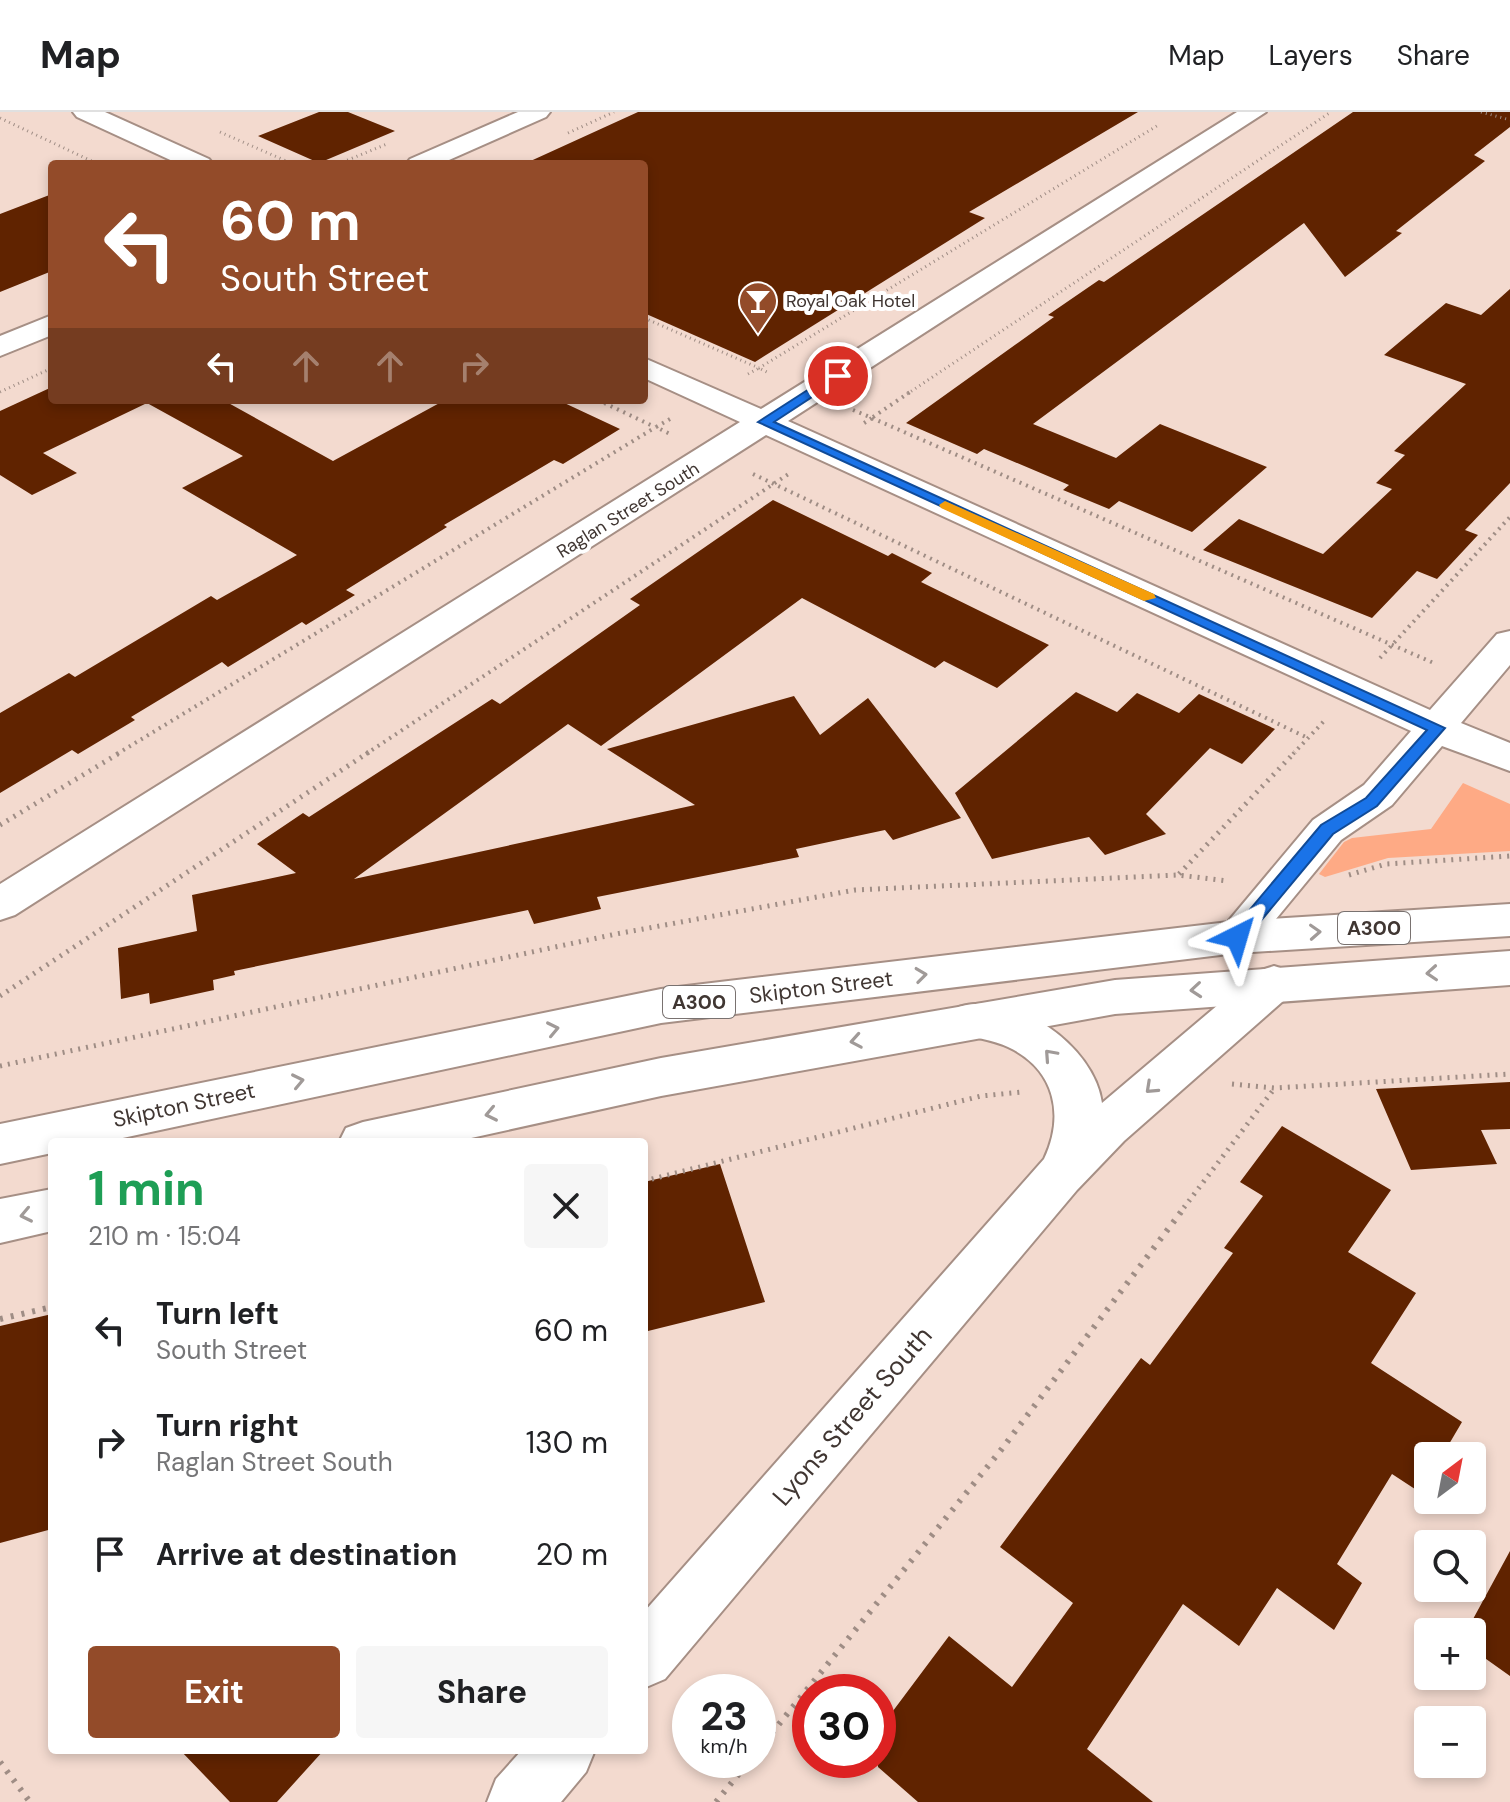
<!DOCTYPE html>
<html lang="en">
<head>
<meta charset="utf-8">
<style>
	:root { --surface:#fff; --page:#f6f6f6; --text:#202124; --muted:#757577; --line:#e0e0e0; --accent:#934b29 }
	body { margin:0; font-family:"DM Sans",sans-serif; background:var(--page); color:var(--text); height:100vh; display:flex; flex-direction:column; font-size:30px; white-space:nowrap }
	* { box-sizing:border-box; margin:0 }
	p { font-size:26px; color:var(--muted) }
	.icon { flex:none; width:44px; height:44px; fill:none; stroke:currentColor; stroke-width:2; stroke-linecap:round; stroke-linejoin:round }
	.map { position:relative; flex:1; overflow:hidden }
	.panel { position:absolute; left:48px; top:1026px; width:600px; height:616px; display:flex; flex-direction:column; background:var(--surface); border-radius:8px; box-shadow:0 4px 12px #0003 }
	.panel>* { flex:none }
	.top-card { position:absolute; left:48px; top:48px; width:600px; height:244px; border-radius:8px; box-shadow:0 4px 12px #0003; background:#934b29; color:#fff; overflow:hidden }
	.needle { width:52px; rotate:32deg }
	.buttons { position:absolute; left:1414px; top:1330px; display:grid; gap:16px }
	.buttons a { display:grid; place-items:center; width:72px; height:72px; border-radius:8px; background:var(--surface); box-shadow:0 4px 12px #0003; font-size:40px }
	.speed { position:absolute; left:672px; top:1562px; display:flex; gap:16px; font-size:40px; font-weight:700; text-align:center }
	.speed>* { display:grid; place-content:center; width:104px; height:104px; border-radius:50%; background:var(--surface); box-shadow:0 4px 12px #0003; line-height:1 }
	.speed small { font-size:20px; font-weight:400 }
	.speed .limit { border:12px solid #d22; background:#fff; color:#111 }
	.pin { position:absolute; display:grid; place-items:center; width:68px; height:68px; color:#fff; margin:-34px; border:4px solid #fff; border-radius:50%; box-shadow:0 2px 8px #0007 }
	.me { position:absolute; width:88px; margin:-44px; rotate:40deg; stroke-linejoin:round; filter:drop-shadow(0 0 6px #0008) }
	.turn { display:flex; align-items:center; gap:28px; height:168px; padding:0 40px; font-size:36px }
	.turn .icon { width:104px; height:104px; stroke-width:2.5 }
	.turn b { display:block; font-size:56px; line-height:68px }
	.lanes { display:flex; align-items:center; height:76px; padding:0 40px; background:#0003; justify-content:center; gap:40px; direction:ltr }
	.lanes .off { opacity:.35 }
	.round { display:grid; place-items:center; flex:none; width:84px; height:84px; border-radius:8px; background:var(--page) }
	.head { display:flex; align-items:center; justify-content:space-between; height:136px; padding:0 40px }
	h1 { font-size:48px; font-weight:700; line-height:60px; color:#1e9e55 }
	.primary-button { display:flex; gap:16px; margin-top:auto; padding:16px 40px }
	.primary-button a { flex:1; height:92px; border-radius:8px; background:var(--accent); color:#fff; font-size:32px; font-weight:700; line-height:92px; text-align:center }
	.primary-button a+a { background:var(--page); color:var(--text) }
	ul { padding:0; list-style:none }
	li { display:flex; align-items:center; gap:24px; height:112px; padding:0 40px }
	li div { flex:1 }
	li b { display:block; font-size:30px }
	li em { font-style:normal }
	header { display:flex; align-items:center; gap:48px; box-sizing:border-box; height:112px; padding:0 40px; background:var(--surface); border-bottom:2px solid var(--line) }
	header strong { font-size:38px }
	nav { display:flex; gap:44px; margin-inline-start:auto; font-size:28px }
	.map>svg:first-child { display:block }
	.green { fill:#feaa85 }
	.building { fill:#602300 }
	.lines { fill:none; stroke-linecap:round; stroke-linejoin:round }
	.minor-casing { stroke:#a68f85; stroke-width:4 }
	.highway-casing { stroke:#a68f85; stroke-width:4 }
	.path-far3 { stroke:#9f8d85; stroke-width:3; stroke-dasharray:1 4; stroke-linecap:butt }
	.path-far2 { stroke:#9f8d85; stroke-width:4; stroke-dasharray:2 5; stroke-linecap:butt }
	.path-far1 { stroke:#9f8d85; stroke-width:5; stroke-dasharray:2 6; stroke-linecap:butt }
	.path { stroke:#9f8d85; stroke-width:6; stroke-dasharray:3 8; stroke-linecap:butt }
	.minor { fill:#fff; fill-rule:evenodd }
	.highway { fill:#fff; fill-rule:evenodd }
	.oneway { stroke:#a09a98 }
	.route { fill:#1a73e8; stroke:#114b97; stroke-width:2 }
	.slow { fill:#f59e0b }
	.labels { text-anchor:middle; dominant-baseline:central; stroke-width:8; stroke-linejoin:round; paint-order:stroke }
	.far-poi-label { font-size:18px; fill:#403632; stroke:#fff; text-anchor:start }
	.far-street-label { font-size:18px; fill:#403632; stroke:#fff }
	.shield { fill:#fff; stroke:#797270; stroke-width:2 }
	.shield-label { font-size:20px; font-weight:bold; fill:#403632 }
	.street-label { font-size:22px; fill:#403632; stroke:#fff }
	.near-street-label { font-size:26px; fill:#403632; stroke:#fff }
</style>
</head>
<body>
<header>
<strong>Map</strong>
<nav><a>Map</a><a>Layers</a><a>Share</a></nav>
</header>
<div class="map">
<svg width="1510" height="1690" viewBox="0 0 1510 1690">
	<rect width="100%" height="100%" fill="#f3dacf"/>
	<path class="green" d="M 1463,671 L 1510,692 L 1510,739 L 1388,746 L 1325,765 L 1319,762 L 1344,730 L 1352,726 L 1431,717 Z"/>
	<path class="building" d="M 319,0 L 348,0 L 395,19 L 319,51 L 258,24 Z
		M 638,0 L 1138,0 L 969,100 L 985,106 L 755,250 L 644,201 L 644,52 L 524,52 Z
		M 1353,0 L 1510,0 L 1510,15 L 1474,43 L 1485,49 L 1396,119 L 1402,121 L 1345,165 L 1304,111 L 1033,312 L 1116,346 L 1160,312 L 1267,355 L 1192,420 L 1119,389 L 1109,397 L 1063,378 L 1069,373 L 984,337 L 977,342 L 906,311 L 1054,205 L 1048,203 L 1099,168 L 1104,170 Z
		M 52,82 L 52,159 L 0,180 L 0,102 Z
		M 1510,177 L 1510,371 L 1465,418 L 1478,423 L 1437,467 L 1417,459 L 1372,506 L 1203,438 L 1239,407 L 1323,442 L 1392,377 L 1376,371 L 1405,343 L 1394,339 L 1466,272 L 1384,243 L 1446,191 L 1481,203 Z
		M 52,275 L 52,288 L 223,288 L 333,349 L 445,288 L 558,288 L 620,317 L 563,352 L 554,348 L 444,413 L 447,415 L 346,478 L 355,483 L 306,513 L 302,510 L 228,555 L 222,550 L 131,605 L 135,608 L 78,642 L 72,638 L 0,681 L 0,601 L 69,561 L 75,565 L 211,484 L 217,488 L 297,443 L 182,376 L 243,344 L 147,291 L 43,341 L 77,361 L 32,383 L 0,363 L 0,299 Z
		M 773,388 L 888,444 L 892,441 L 932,461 L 921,470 L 1049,533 L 997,576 L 944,549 L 935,556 L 802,486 L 601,634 L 568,612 L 354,767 L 695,693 L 607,637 L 794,584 L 820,623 L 868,586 L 961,706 L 893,728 L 885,718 L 796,737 L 799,745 L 597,785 L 601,797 L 534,812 L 528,798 L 234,859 L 235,863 L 213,868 L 214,878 L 150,892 L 149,881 L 121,887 L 118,836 L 197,819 L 192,783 L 296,761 L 257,732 L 303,701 L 309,705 L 492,587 L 500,592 L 640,493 L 630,487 Z
		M 1076,580 L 1117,600 L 1137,581 L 1179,601 L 1199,582 L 1275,617 L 1242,652 L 1210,636 L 1146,702 L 1166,722 L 1105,743 L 1089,725 L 992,747 L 955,681 Z
		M 1510,970 L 1510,1017 L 1481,1018 L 1497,1052 L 1411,1058 L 1376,977 Z
		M 1282,1014 L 1391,1078 L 1348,1140 L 1416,1181 L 1371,1251 L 1462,1310 L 1442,1344 L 1428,1344 L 1428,1368 L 1421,1381 L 1392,1362 L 1337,1452 L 1362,1471 L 1334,1518 L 1277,1476 L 1239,1534 L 1183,1492 L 1087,1637 L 1153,1690 L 918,1690 L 878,1655 L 878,1619 L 949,1524 L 1012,1575 L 1073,1491 L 1000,1435 L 1141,1246 L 1150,1253 L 1233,1141 L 1224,1136 L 1263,1084 L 1240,1070 Z
		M 720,1052 L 765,1190 L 644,1220 L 644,1070 Z
		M 52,1202 L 52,1417 L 0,1431 L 0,1214 Z
		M 1510,1439 L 1510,1564 L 1472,1537 L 1472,1520 L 1466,1520 Z
		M 180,1638 L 324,1638 L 277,1690 L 230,1690 Z"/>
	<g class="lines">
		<defs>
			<path id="minor" d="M 73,0 L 105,0 L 209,47 L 213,52 L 179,52 L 77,5 Z
				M 518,0 L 550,0 L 546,5 L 440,52 L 406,52 L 410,47 Z
				M 1237,0 L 1266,0 L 788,309 L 1430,598 L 1497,522 L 1510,519 L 1510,553 L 1461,611 L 1510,631 L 1510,659 L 1442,634 L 1392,693 L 1341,728 L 1252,836 L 1237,841 L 1222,836 L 1215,825 L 1313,708 L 1364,673 L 1411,619 L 766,323 L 15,803 L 0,808 L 0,772 L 740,310 L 644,266 L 644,246 L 761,297 Z
				M 52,203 L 52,223 L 0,244 L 0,224 Z
				M 1274,854 L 1290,859 L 1296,871 L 1290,883 L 1124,1029 L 1077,1078 L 665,1567 L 644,1576 L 644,1500 L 1044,1047 C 1065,1003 1055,957 1008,935 C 993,928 975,926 959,921 L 952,908 L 959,895 C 1014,878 1094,933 1102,991 L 1258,859 Z
				M 522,1638 L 595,1638 L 586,1660 L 561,1690 L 487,1690 L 496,1667 Z"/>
			<path id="highway" d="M 1510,792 L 1510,824 L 1237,841 L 661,911 L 104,1030 L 52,1030 L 52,1041 L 0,1052 L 0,1012 L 661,877 L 1237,809 Z
				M 1510,839 L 1510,873 L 1115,902 L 661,984 L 453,1030 L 339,1030 L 346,1016 L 363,1010 L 661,946 L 1115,868 Z
				M 52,1077 L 52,1119 L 0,1131 L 0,1087 Z"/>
		</defs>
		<use href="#minor" class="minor-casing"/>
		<use href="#highway" class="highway-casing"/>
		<path class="path-far3" d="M 1481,0 L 1510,8
			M 0,6 L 98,52
			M 220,20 L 293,52
			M 568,21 L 614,0
			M 338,52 L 387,32
			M 644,206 L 759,256 L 1160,12
			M 748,262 L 759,256 L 767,260
			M 0,280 L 52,256
			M 907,282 L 1331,0"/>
		<path class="path-far2" d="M 598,288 L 655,315
			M 853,298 L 872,306 L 861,313
			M 873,305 L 910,280
			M 872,306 L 1436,552
			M 670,307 L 656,315 L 672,323
			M 753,362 L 1308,626
			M 1380,546 L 1510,405
			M 117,642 L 656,315
			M 366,642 L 790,361
			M 1293,642 L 1326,607"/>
		<path class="path-far1" d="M 0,713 L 121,640
			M 1179,762 L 1295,640
			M 1349,763 L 1386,752 L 1510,744
			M 0,884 L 369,640
			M 0,954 L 616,822 L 855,778 L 1178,763 L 1228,769
			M 1232,972 L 1275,976 L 1510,962
			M 644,1069 L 981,984 L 1023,980
			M 1179,1102 L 1274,977"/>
		<path class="path" d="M 0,1207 L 52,1195
			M 758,1638 L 1001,1338 L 1181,1100
			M 0,1650 L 30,1690
			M 716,1690 L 750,1648"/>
		<use href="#minor" class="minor"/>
		<use href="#highway" class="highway"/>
	</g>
	<defs><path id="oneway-chevron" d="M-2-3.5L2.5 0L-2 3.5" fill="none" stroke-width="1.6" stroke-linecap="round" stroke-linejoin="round" transform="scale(2)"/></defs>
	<g class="oneway">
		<use href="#oneway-chevron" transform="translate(1315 820) rotate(-3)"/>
		<use href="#oneway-chevron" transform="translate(1432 861) rotate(176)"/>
		<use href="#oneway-chevron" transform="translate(921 863) rotate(-7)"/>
		<use href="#oneway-chevron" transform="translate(1196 878) rotate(175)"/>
		<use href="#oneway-chevron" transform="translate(553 917) rotate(-12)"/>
		<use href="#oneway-chevron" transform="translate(856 929) rotate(170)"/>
		<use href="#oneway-chevron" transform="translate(1050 943) rotate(-132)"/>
		<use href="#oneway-chevron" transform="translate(298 969) rotate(-12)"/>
		<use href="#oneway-chevron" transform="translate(1151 976) rotate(137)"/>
		<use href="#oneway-chevron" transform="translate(491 1002) rotate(168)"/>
		<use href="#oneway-chevron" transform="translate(26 1103) rotate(168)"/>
	</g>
	<path class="route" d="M 834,261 L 844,264 L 774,310 L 1445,616 L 1377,694 L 1333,722 L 1244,829 L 1231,829 L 1231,820 L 1321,713 L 1366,686 L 1427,618 L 758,310 Z"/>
	<path class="slow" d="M 945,389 L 1154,482 L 1156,486 L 1144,489 L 941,396 L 939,393 Z"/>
	<defs>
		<symbol id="bar-pin" viewBox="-11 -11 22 30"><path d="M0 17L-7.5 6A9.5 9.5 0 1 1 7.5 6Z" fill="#934b29" stroke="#fff"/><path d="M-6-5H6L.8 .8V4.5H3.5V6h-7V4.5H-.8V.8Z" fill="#fff"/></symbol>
	</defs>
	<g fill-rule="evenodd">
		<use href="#bar-pin" x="736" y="167" width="44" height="60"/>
	</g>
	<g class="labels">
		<g class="far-poi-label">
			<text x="786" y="189">Royal Oak Hotel</text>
		</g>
		<g class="far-street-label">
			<text transform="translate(628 398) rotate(-32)">Raglan Street South</text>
		</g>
		<g class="shield">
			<rect x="1338" y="800" width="72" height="32" rx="6"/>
			<rect x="663" y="874" width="72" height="32" rx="6"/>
		</g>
		<g class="shield-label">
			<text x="1374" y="816">A300</text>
			<text x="699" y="890">A300</text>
		</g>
		<g class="street-label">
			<text transform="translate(821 875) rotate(-7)">Skipton Street</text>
			<text transform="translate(184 993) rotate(-12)">Skipton Street</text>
		</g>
		<g class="near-street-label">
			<text transform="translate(852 1304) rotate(-49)">Lyons Street South</text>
		</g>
	</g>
</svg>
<div class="buttons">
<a><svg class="needle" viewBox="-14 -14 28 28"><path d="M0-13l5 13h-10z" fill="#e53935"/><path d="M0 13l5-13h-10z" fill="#757577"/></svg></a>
<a><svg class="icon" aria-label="search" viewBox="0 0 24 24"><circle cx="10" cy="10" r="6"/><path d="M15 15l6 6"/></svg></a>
<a>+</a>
<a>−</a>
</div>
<div class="speed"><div>23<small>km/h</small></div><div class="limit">30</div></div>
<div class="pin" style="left:838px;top:264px;background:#d93025"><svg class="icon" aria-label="arrive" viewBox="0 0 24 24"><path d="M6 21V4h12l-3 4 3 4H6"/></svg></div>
<svg class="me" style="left:1237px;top:825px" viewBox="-20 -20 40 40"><path d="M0-17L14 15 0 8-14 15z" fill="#1a73e8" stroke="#fff" stroke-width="4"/></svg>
<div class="top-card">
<div class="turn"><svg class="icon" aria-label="left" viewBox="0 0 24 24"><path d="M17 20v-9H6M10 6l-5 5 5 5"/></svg><div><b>60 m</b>South Street</div></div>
<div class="lanes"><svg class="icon" aria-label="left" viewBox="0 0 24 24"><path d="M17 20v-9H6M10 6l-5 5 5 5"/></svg><svg class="icon off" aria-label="ahead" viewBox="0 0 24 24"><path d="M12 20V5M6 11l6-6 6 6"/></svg><svg class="icon off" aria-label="ahead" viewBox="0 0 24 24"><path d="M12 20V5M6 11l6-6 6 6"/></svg><svg class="icon off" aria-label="right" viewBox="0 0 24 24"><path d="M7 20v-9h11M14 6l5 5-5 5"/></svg></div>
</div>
<section class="panel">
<div class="head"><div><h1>1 min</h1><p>210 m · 15:04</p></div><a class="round"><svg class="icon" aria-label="close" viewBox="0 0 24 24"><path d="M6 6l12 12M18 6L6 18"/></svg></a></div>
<ul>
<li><svg class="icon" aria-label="left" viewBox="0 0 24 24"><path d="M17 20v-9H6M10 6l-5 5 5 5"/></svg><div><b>Turn left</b><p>South Street</p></div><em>60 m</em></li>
<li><svg class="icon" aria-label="right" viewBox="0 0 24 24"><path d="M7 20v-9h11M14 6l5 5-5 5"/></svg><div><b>Turn right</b><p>Raglan Street South</p></div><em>130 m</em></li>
<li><svg class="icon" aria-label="arrive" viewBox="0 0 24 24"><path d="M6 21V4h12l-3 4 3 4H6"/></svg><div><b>Arrive at destination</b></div><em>20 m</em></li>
</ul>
<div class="primary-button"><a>Exit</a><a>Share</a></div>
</section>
</div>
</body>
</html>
